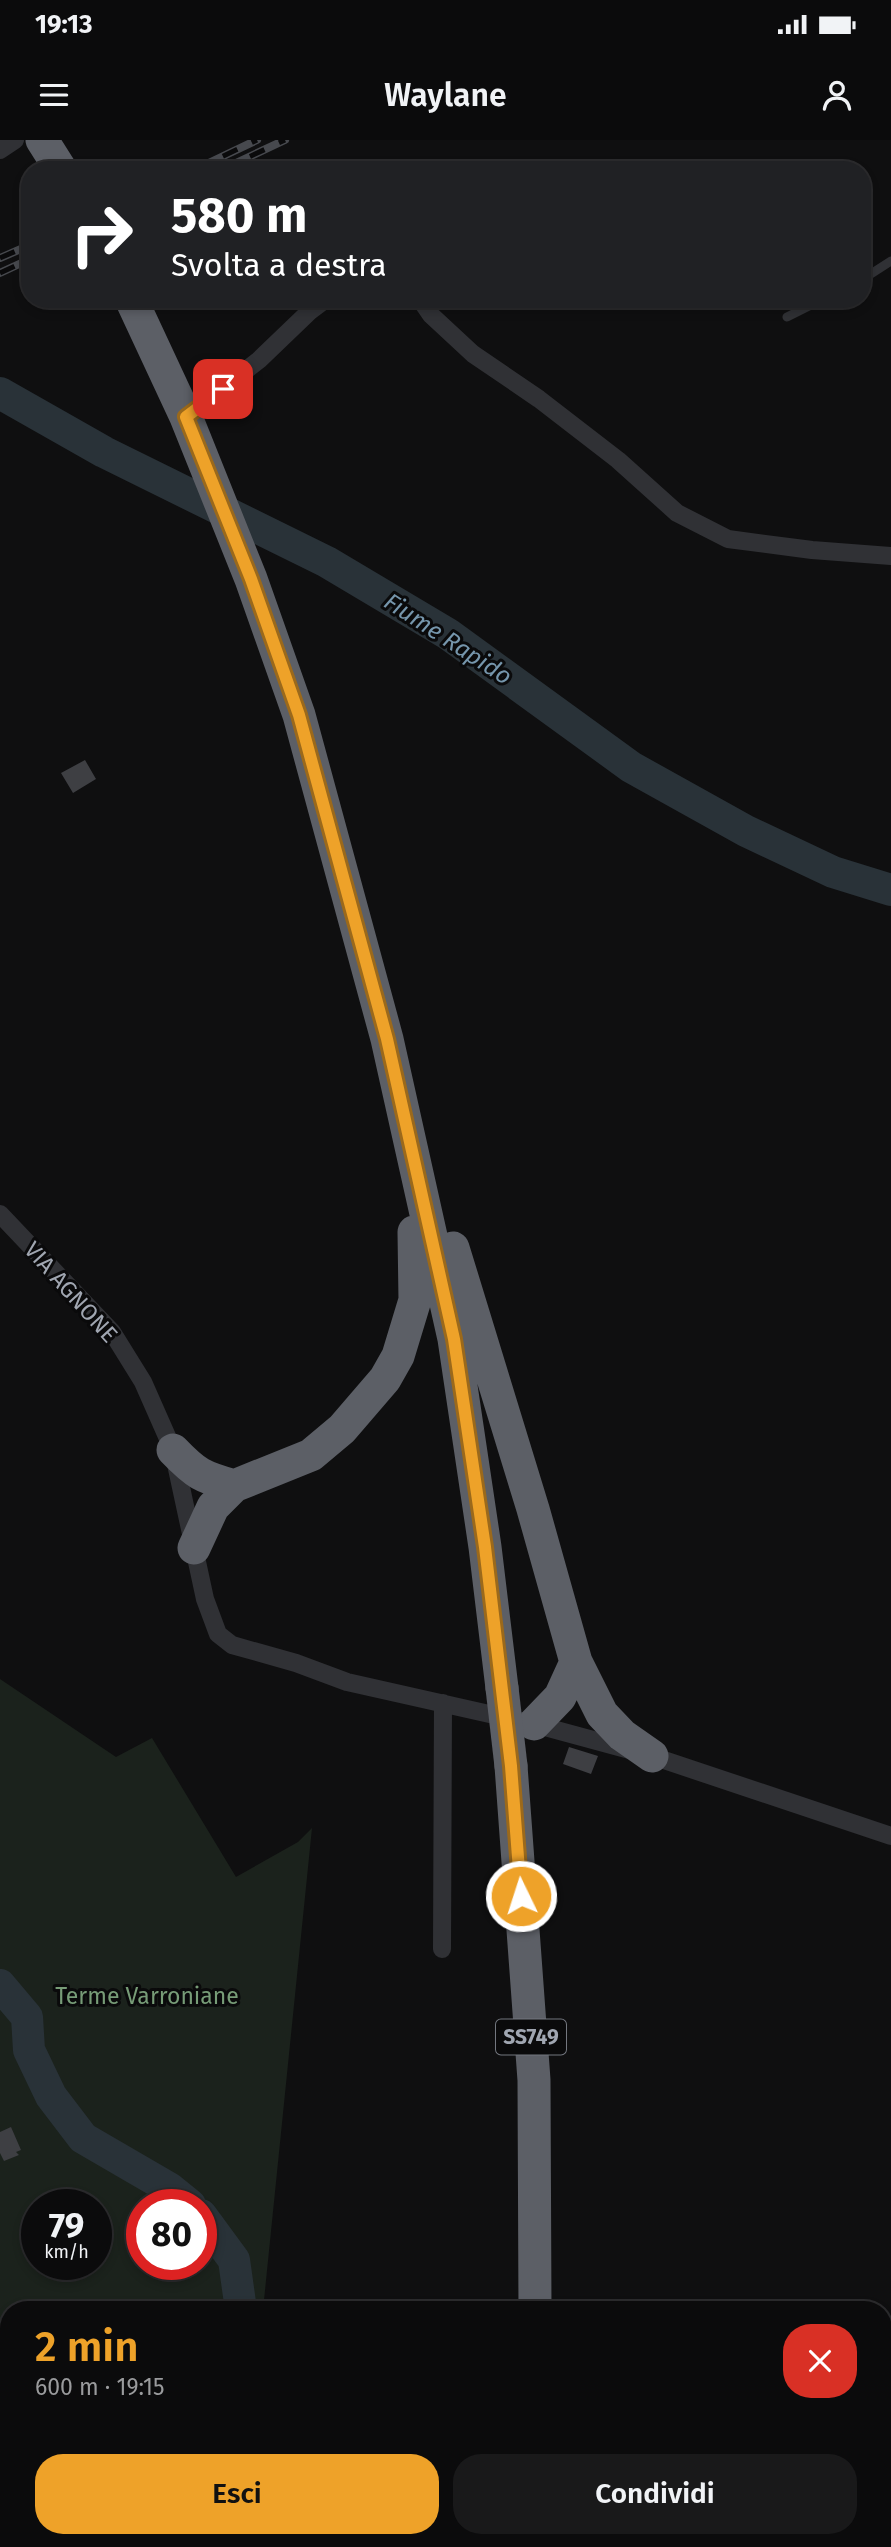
<!DOCTYPE html>
<html lang="it">
<head>
<meta charset="utf-8">
<style>
	:root { --surface:#0b0b0c; --page:#19191a; --text:#f1f3f6; --muted:#9a9b9d; --line:#2b2b2d; --accent:#eea229 }
	body { margin:0; font-family:"Fira Sans",sans-serif; background:var(--page); color:var(--text); height:100vh; display:flex; flex-direction:column; font-size:26px; white-space:nowrap }
	* { box-sizing:border-box; margin:0 }
	p { font-size:23px; color:var(--muted) }
	.icon { flex:none; width:38px; height:38px; fill:none; stroke:currentColor; stroke-width:2; stroke-linecap:round; stroke-linejoin:round }
	.map { position:relative; flex:1; overflow:hidden }
	.details { position:absolute; left:0px; top:2161px; width:892px; height:247px; display:flex; flex-direction:column; background:var(--surface); border-radius:28px 28px 0 0; box-shadow:0 4px 10px #0003,0 0 0 2px var(--line) }
	.details>* { flex:none }
	.banner { position:absolute; left:21px; top:21px; width:850px; height:147px; border-radius:28px; box-shadow:0 4px 10px #0003,0 0 0 2px var(--line); background:#202124; color:#fff; overflow:hidden }
	.speed { position:absolute; left:21px; top:2049px; display:flex; gap:14px; font-size:35px; font-weight:700; text-align:center }
	.speed>* { display:grid; place-content:center; width:91px; height:91px; border-radius:50%; background:var(--surface); box-shadow:0 4px 10px #0003,0 0 0 2px var(--line); line-height:1 }
	.speed small { font-size:18px; font-weight:400 }
	.speed .limit { border:10px solid #d22; background:#fff; color:#111 }
	.pin { position:absolute; display:grid; place-items:center; width:60px; height:60px; color:#fff; margin:-30px; border-radius:14px; box-shadow:0 4px 10px #0006 }
	.me { position:absolute; width:77px; margin:-38px; rotate:356deg; stroke-linejoin:round; filter:drop-shadow(0 0 5px #0008) }
	.turn { display:flex; align-items:center; gap:24px; height:147px; padding:0 35px; font-size:32px }
	.turn .icon { width:91px; height:91px; stroke-width:2.5 }
	.turn b { display:block; font-size:49px; line-height:60px }
	.round { display:grid; place-items:center; flex:none; width:74px; height:74px; border-radius:28px; background:var(--page) }
	.headline { display:flex; align-items:center; justify-content:space-between; height:119px; padding:0 35px }
	h1 { font-size:42px; font-weight:600; line-height:52px; color:var(--accent) }
	.cta { display:flex; gap:14px; margin-top:auto; padding:14px 35px }
	.cta a { flex:1; height:80px; border-radius:28px; background:var(--accent); color:#111; font-size:28px; font-weight:600; line-height:80px; text-align:center }
	.cta a+a { background:var(--page); color:var(--text) }
	.status { display:flex; justify-content:space-between; align-items:center; height:49px; padding:0 35px; background:var(--surface); direction:ltr }
	.status svg { height:19px; fill:currentColor }
	header { display:flex; justify-content:space-between; align-items:center; height:91px; padding:0 35px; background:var(--surface); font-size:32px; font-weight:600 }
	.map>svg:first-child { display:block }
	.green { fill:#1b221c; fill-rule:evenodd }
	.lines { fill:none; stroke-linecap:round; stroke-linejoin:round }
	.river { stroke:#293238; stroke-width:32 }
	.building { fill:#3e3f43 }
	.lane { stroke:#303135; stroke-width:9 }
	.street { stroke:#303135; stroke-width:18 }
	.highway { stroke:#5c5f66; stroke-width:33 }
	.rail-casing { stroke:#47494e; stroke-width:8 }
	.rail { stroke:#0a0a0b; stroke-width:5; stroke-dasharray:16; stroke-linecap:butt }
	.highway-bridge { stroke:#5c5f66; stroke-width:33 }
	.route-casing { stroke:#9b691b; stroke-width:18 }
	.route { stroke:#eea229; stroke-width:12 }
	.labels { text-anchor:middle; dominant-baseline:central; stroke-width:6; stroke-linejoin:round; paint-order:stroke }
	.shield { fill:#0a0a0b; stroke:#73777f; stroke-width:2 }
	.shield-label { font-size:21px; font-weight:bold; fill:#a0a6b1 }
	.street-label { font-size:23px; fill:#a0a6b1; stroke:#0a0a0b }
	.park-label { font-size:23px; fill:#779c77; stroke:#0a0a0b }
	.water-label { font-size:24px; font-style:italic; fill:#7696ac; stroke:#0a0a0b }
</style>
</head>
<body>
<div class="status"><b>19:13</b><svg viewBox="0 0 49 12"><path d="M0 12V9h3v3zM5 12V6h3v6zM10 12V3h3v9zM15 12V0h3v12zM26 1h20v11H26zM47 4h2v5h-2z"/></svg></div>
<header><svg class="icon" aria-label="menu" viewBox="0 0 24 24"><path d="M4 6h16M4 12h16M4 18h16"/></svg>Waylane<svg class="icon" aria-label="person" viewBox="0 0 24 24"><circle cx="12" cy="8" r="4"/><path d="M4 21q1-7 8-7t8 7"/></svg></header>
<div class="map">
<svg width="891" height="2407" viewBox="0 0 891 2407">
	<rect width="100%" height="100%" fill="#0f0f10"/>
	<path class="green" d="M 0,1539 L 116,1617 L 152,1598 L 236,1737 L 298,1702 L 312,1688 L 263,2170 L 9,2170 L 9,2196 L 0,2195 ZM 37,2065 L 96,2065 L 96,2124 L 37,2124 ZM 142,2065 L 201,2065 L 201,2124 L 142,2124 Z"/>
	<g class="lines">
		<path class="river" d="M 0,253 L 104,312 L 327,422 L 448,494 L 631,627 L 746,691 L 833,732 L 891,750
			M 0,1845 L 27,1877 L 29,1910 L 51,1956 L 83,1998 L 169,2048 L 190,2065
			M 201,2075 L 234,2120 L 241,2170
			M 0,2203 L 9,2205
			M 884,2352 L 891,2349
			M 297,2399 L 300,2407
			M 804,2407 L 813,2399"/>
	</g>
	<path class="building" d="M 85,620 L 96,639 L 73,653 L 61,633 Z
		M 569,1607 L 598,1616 L 591,1634 L 563,1624 Z
		M 11,1987 L 21,2010 L 16,2012 L 19,2015 L 4,2021 L 0,2013 L 0,1992 Z"/>
	<g class="lines">
		<path class="lane" d="M 863,139 L 891,121
			M 787,177 L 823,159"/>
		<path class="street" d="M 0,10 L 15,0
			M 420,159 L 431,175 L 473,214 L 539,259 L 618,320 L 677,373 L 728,399 L 812,410 L 891,416
			M 186,277 L 259,220 L 310,171 L 326,159
			M 0,1074 L 112,1192 L 143,1242 L 173,1310 L 205,1459 L 218,1494 L 232,1505 L 296,1523 L 347,1542 L 534,1584 L 652,1616 L 891,1696
			M 442,1809 L 443,1563"/>
		<path class="highway" d="M 42,0 L 61,30
			M 131,159 L 186,277 L 251,439 L 299,575 L 387,899 L 454,1199 L 485,1407 L 502,1548
			M 453,1108 L 533,1369 L 576,1522 L 602,1574 L 622,1595 L 652,1616
			M 173,1310 C 196,1334 202,1337 234,1346
			M 194,1408 L 213,1367 L 234,1346 L 311,1315 L 342,1289 L 385,1239 L 398,1216 L 415,1160 L 414,1092
			M 534,1584 L 560,1557 L 576,1522
			M 511,1626 L 534,1940 L 535,2170
			M 530,2407 L 531,2399"/>
		<defs>
			<path id="rail" d="M 194,30 L 257,0
				M 221,30 L 285,0
				M 0,118 L 30,105
				M 0,133 L 30,119"/>
		</defs>
		<use href="#rail" class="rail-casing"/>
		<use href="#rail" class="rail"/>
		<path class="highway-bridge" d="M 502,1548 L 511,1626"/>
	</g>
	<g class="lines">
		<defs>
			<path id="route" d="M 223,249 L 186,277 L 251,439 L 299,575 L 387,899 L 454,1199 L 485,1407 L 511,1626 L 521,1756"/>
		</defs>
		<use href="#route" class="route-casing"/>
		<use href="#route" class="route"/>
	</g>
	<g class="labels">
		<rect class="shield" x="496" y="1879.5" width="70" height="35" rx="5"/>
		<g class="shield-label">
			<text x="531" y="1897">SS749</text>
		</g>
		<g class="street-label">
			<text transform="translate(71 1152) rotate(48)">VIA AGNONE</text>
		</g>
		<g class="park-label">
			<text x="147" y="1856">Terme Varroniane</text>
		</g>
		<g class="water-label">
			<text transform="translate(448 499) rotate(33)">Fiume Rapido</text>
		</g>
	</g>
</svg>
<div class="speed"><div>79<small>km/h</small></div><div class="limit">80</div></div>
<div class="pin" style="left:223px;top:249px;background:#d93025"><svg class="icon" aria-label="arrive" viewBox="0 0 24 24"><path d="M6 21V4h12l-3 4 3 4H6"/></svg></div>
<svg class="me" style="left:521px;top:1756px" viewBox="-20 -20 40 40"><circle r="17" fill="#eea229" stroke="#fff" stroke-width="3"/><path d="M0-11L8 9 0 5-8 9z" fill="#fff"/></svg>
<div class="banner">
<div class="turn"><svg class="icon" aria-label="right" viewBox="0 0 24 24"><path d="M7 20v-9h11M14 6l5 5-5 5"/></svg><div><b>580 m</b>Svolta a destra</div></div>
</div>
<section class="details">
<div class="headline"><div><h1>2 min</h1><p>600 m · 19:15</p></div><a class="round" style="background:#d93025;color:#fff"><svg class="icon" aria-label="close" viewBox="0 0 24 24"><path d="M6 6l12 12M18 6L6 18"/></svg></a></div>
<div class="cta"><a>Esci</a><a>Condividi</a></div>
</section>
</div>
</body>
</html>
